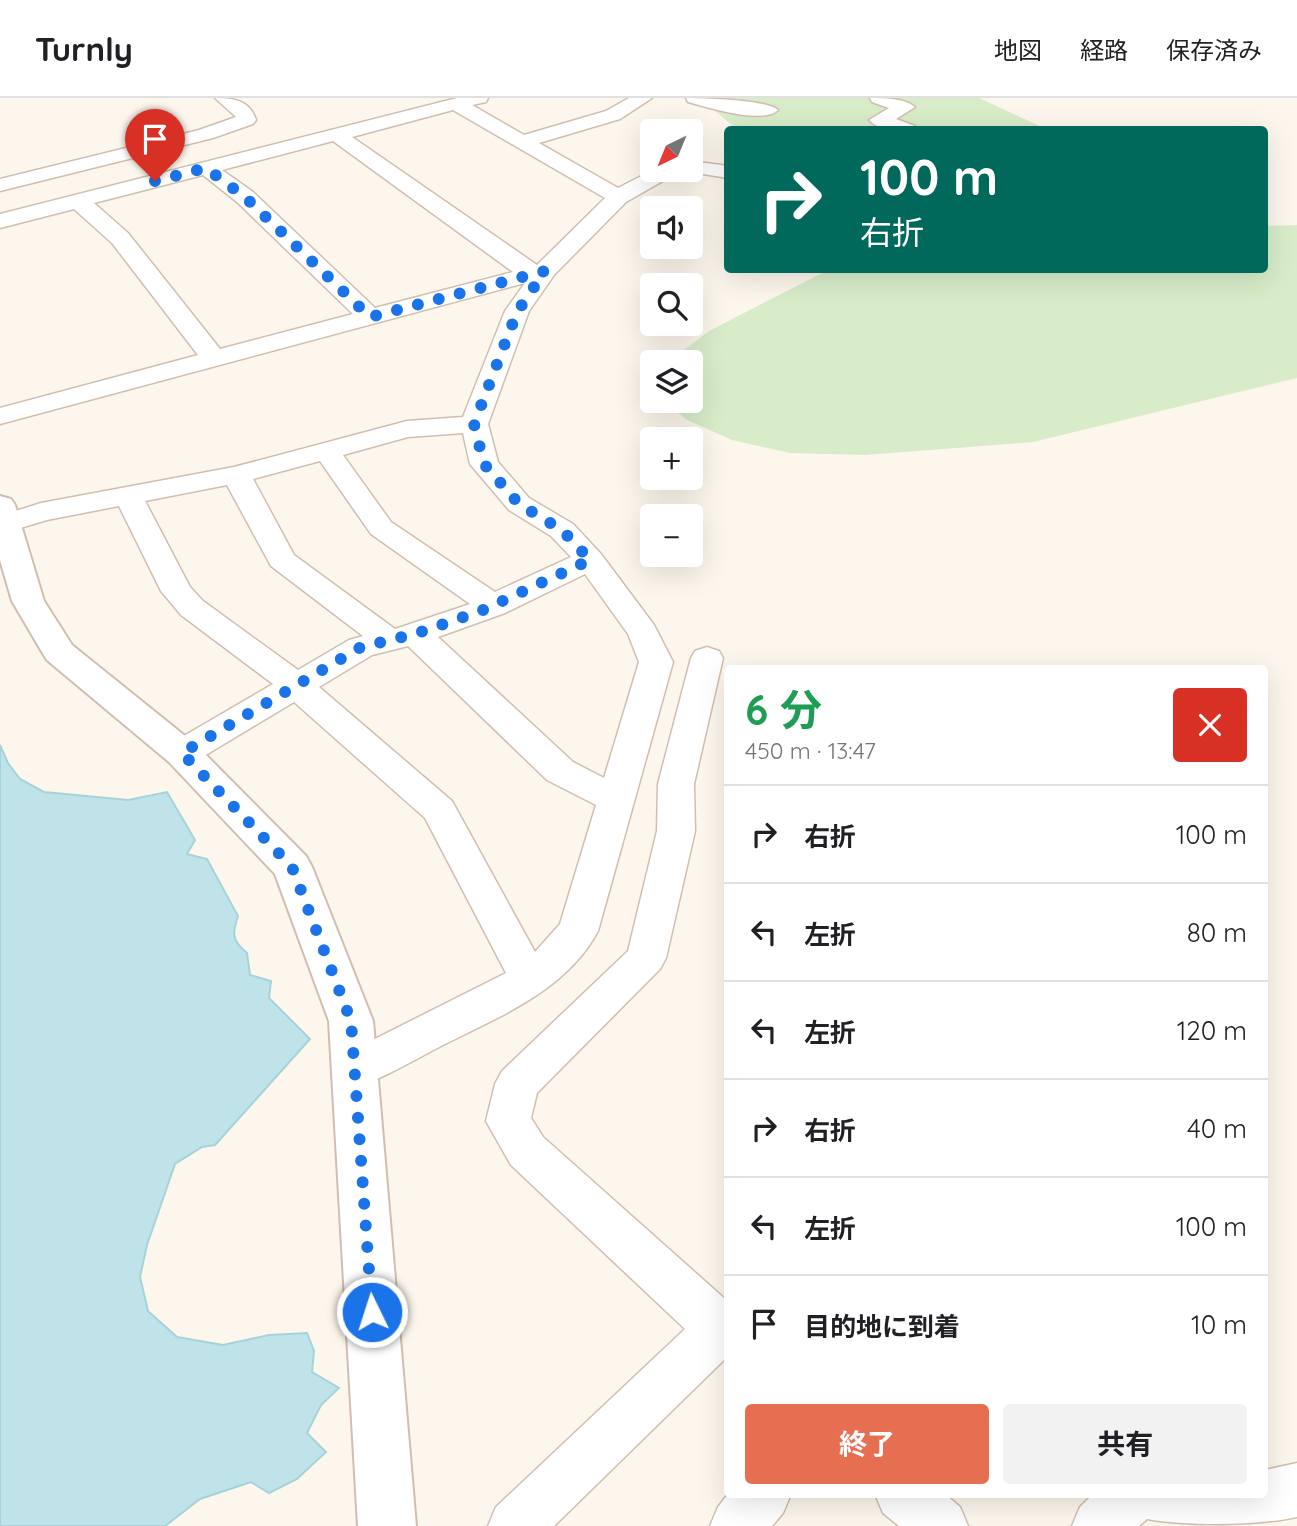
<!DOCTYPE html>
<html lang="ja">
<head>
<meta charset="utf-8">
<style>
	:root { --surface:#fff; --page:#f2f2f2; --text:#202124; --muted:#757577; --line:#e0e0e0; --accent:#e76f51 }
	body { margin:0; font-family:Quicksand,"Noto Sans JP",sans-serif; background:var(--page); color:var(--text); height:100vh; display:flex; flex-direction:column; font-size:26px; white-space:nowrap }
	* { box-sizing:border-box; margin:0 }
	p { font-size:23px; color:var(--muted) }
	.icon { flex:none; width:38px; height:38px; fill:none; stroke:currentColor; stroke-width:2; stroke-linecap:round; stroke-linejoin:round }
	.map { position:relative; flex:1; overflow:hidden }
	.panel { position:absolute; left:724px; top:567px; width:544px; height:833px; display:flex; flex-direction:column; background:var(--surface); border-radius:7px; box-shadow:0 7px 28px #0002 }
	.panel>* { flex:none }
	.top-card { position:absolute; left:724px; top:28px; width:544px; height:147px; border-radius:7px; box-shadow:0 7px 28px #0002; background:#00695c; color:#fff; overflow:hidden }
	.needle { width:46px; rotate:223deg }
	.tools { position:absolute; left:640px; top:21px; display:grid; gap:14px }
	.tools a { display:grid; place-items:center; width:63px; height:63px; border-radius:7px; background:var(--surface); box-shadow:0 7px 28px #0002; font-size:35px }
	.pin { position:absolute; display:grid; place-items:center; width:60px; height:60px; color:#fff; margin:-72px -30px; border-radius:50% 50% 50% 0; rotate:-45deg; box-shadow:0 0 7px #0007 }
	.pin .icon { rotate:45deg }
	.me { position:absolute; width:77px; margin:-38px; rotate:356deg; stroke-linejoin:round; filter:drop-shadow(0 0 5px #0008) }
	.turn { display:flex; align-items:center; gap:24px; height:147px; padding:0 21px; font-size:32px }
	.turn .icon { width:91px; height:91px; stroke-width:2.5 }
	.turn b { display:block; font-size:49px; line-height:60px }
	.round { display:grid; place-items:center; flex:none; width:74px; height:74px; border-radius:7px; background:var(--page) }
	.summary { display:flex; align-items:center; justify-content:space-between; height:119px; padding:0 21px }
	h1 { font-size:42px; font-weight:700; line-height:52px; color:#1e9e55 }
	.button { display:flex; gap:14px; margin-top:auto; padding:14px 21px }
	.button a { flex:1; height:80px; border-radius:7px; background:var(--accent); color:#fff; font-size:28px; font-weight:700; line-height:80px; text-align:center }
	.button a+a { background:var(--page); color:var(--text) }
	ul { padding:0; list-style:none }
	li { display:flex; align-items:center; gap:21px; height:98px; padding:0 21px; border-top:2px solid var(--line) }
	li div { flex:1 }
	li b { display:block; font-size:26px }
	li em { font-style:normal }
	header { display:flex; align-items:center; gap:42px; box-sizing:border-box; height:98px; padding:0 35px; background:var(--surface); border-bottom:2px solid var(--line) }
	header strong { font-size:33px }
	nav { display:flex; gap:38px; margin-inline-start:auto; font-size:24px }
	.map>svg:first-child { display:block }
	.green { fill:#d8ecc9 }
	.water { fill:#bfe3e8; stroke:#a5d3da; stroke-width:2 }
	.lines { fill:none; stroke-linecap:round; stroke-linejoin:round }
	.minor-casing { stroke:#d1beb0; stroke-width:3 }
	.tertiary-casing { stroke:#d1beb0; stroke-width:4 }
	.minor { fill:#fff; fill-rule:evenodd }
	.tertiary { fill:#fff; fill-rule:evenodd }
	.route { stroke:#1a73e8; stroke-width:12; stroke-dasharray:0 21.6 }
</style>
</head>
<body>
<header>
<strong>Turnly</strong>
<nav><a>地図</a><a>経路</a><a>保存済み</a></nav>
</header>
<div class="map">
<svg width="1297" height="1428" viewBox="0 0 1297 1428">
	<rect width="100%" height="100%" fill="#fdf6ec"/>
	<path class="green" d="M 699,0 L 979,0 L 1046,31 L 737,31 Z
		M 1297,127 L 1297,280 L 1033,344 L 865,357 L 790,355 L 732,342 L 687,322 L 663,303 L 691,303 L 691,264 L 671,264 L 671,262 L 709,233 L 826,173 L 1265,172 L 1265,128 Z"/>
	<path class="water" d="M 0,647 L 8,665 L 20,681 L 44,694 L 128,702 L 167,694 L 195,742 L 187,756 L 207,761 L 238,818 C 232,836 232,843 247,855 L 250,877 L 271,883 L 269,900 L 310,941 L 215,1047 L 202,1049 L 175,1066 L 147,1147 L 140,1179 L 148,1213 L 177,1239 L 223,1247 L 269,1237 L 307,1235 L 314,1253 L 312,1274 L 339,1290 L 321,1307 L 307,1335 L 326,1354 L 297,1381 L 269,1395 L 251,1384 L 200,1401 L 165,1428 L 0,1428 Z"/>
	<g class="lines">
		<defs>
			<path id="minor" d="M 215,0 C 232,0 250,2 256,22 L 253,26 L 213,40 L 0,93 L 0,81 L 199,32 L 236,19 Z
				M 457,0 L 488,0 L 486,4 L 472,7 L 524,37 L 606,13 L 629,0 L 652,0 L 620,21 L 539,45 L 618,90 L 653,72 L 678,72 L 675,76 L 626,104 L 554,177 L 529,213 L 488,326 L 498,364 L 529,400 L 573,426 L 601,456 L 654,527 L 673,564 L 598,833 C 566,893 498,919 441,948 C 412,963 384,980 354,990 L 339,985 L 332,972 L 339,959 L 506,875 L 425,720 L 294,604 L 194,664 L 182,667 L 170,664 L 164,655 L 170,646 L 273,586 L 181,517 L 161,493 L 119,408 L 47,422 L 7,434 L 0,432 L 0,418 L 41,405 L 234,369 L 407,323 L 463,319 L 505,213 L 525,185 L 0,326 L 0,310 L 198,257 L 112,145 L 74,111 L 0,130 L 0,116 ZM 453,12 L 605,100 L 537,167 L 352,39 ZM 333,43 L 513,174 L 375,210 L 253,94 L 222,72 ZM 203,77 L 237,104 L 353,216 L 220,251 L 128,135 L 94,105 ZM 463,335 L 470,366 L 509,412 L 551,438 L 571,459 L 495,494 L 391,424 L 343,357 L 408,339 ZM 320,363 L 371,436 L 470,506 L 395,531 L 294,457 L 253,381 ZM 227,387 L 271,468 L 363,538 L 349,542 L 298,572 L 203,503 L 190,489 L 145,403 ZM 585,476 L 628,536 L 639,564 L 604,680 L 573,664 L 438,539 L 505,515 ZM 408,548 L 547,682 L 596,707 L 560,826 L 535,854 L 452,703 L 319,589 L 372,557 Z
				M 686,0 C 702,0 769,2 778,12 C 764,27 706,9 688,4 Z
				M 870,0 C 884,0 904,0 915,9 L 896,21 L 915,28 L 918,32 C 901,32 881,35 869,22 L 889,10 L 872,4 Z
				M 691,63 L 728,68 L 728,80 L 684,73 L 691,72 Z
				M 707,549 L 719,553 L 723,560 L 694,686 L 695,733 L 666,860 L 660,871 L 537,995 L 531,1020 L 543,1039 L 725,1201 L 728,1200 L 728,1258 L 554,1428 L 488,1428 L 496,1409 L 685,1231 L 511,1067 L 486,1023 L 495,986 L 502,973 L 628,853 L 657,733 L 658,686 L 691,560 L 695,553 Z
				M 1297,1365 L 1297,1419 C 1256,1428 1186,1428 1147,1421 L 1139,1428 L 1072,1428 L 1080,1409 L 1093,1396 L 1265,1396 L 1265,1372 Z
				M 728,1396 L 791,1396 L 783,1415 L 772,1428 L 710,1428 L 718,1409 Z
				M 875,1396 L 945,1396 L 960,1409 L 968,1428 L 899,1428 L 883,1415 Z"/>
			<path id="tertiary" d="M 0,398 L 11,401 L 15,407 L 44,503 L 72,547 L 195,646 L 306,758 L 312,769 L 373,923 L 416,1428 L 358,1428 L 329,923 L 275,776 L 169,664 L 47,562 L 42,554 L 12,503 L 0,462 Z"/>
		</defs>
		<use href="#minor" class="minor-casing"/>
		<use href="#tertiary" class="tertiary-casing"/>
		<use href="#minor" class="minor"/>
		<use href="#tertiary" class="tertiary"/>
	</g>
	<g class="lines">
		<path class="route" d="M 155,83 L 206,70 L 245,99 L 370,219 L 545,173 L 517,214 L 474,326 L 484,366 L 519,406 L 562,432 L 590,462 L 481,513 L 415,536 L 361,549 L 182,655 L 292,769 L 351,923 L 372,1214"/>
	</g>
</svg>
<div class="tools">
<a><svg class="needle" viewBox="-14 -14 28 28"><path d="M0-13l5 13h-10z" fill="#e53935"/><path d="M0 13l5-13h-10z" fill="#757577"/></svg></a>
<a><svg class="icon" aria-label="sound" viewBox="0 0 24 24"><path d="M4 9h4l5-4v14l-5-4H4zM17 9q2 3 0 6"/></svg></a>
<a><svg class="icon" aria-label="search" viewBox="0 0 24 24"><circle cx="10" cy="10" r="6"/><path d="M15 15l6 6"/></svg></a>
<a><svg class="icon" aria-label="layers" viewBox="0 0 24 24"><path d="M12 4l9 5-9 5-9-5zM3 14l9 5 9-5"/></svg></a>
<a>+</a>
<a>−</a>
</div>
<div class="pin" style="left:155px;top:83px;background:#d93025"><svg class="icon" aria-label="arrive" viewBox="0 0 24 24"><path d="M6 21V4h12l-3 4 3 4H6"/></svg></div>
<svg class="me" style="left:372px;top:1214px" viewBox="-20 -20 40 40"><circle r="17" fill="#1a73e8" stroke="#fff" stroke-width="3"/><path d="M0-11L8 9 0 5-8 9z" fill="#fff"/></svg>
<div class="top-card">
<div class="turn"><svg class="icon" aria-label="right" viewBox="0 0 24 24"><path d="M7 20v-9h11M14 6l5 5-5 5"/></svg><div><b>100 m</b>右折</div></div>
</div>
<section class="panel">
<div class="summary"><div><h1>6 分</h1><p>450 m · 13:47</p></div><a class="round" style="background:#d93025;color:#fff"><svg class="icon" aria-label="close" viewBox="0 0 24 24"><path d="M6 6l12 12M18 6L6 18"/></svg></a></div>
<ul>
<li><svg class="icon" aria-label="right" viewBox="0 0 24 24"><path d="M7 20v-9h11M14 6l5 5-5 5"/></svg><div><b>右折</b></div><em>100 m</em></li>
<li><svg class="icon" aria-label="left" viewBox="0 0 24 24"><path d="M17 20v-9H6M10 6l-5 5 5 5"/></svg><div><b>左折</b></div><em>80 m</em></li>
<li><svg class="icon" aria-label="left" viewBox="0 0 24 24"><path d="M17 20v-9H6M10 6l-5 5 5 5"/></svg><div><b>左折</b></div><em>120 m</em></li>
<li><svg class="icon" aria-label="right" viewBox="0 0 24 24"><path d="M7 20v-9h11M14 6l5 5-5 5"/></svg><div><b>右折</b></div><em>40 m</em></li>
<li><svg class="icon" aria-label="left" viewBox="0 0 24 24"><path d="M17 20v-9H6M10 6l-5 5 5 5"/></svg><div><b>左折</b></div><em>100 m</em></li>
<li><svg class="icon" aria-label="arrive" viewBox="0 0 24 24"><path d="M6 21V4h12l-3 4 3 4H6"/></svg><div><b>目的地に到着</b></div><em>10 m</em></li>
</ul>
<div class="button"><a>終了</a><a>共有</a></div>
</section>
</div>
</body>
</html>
